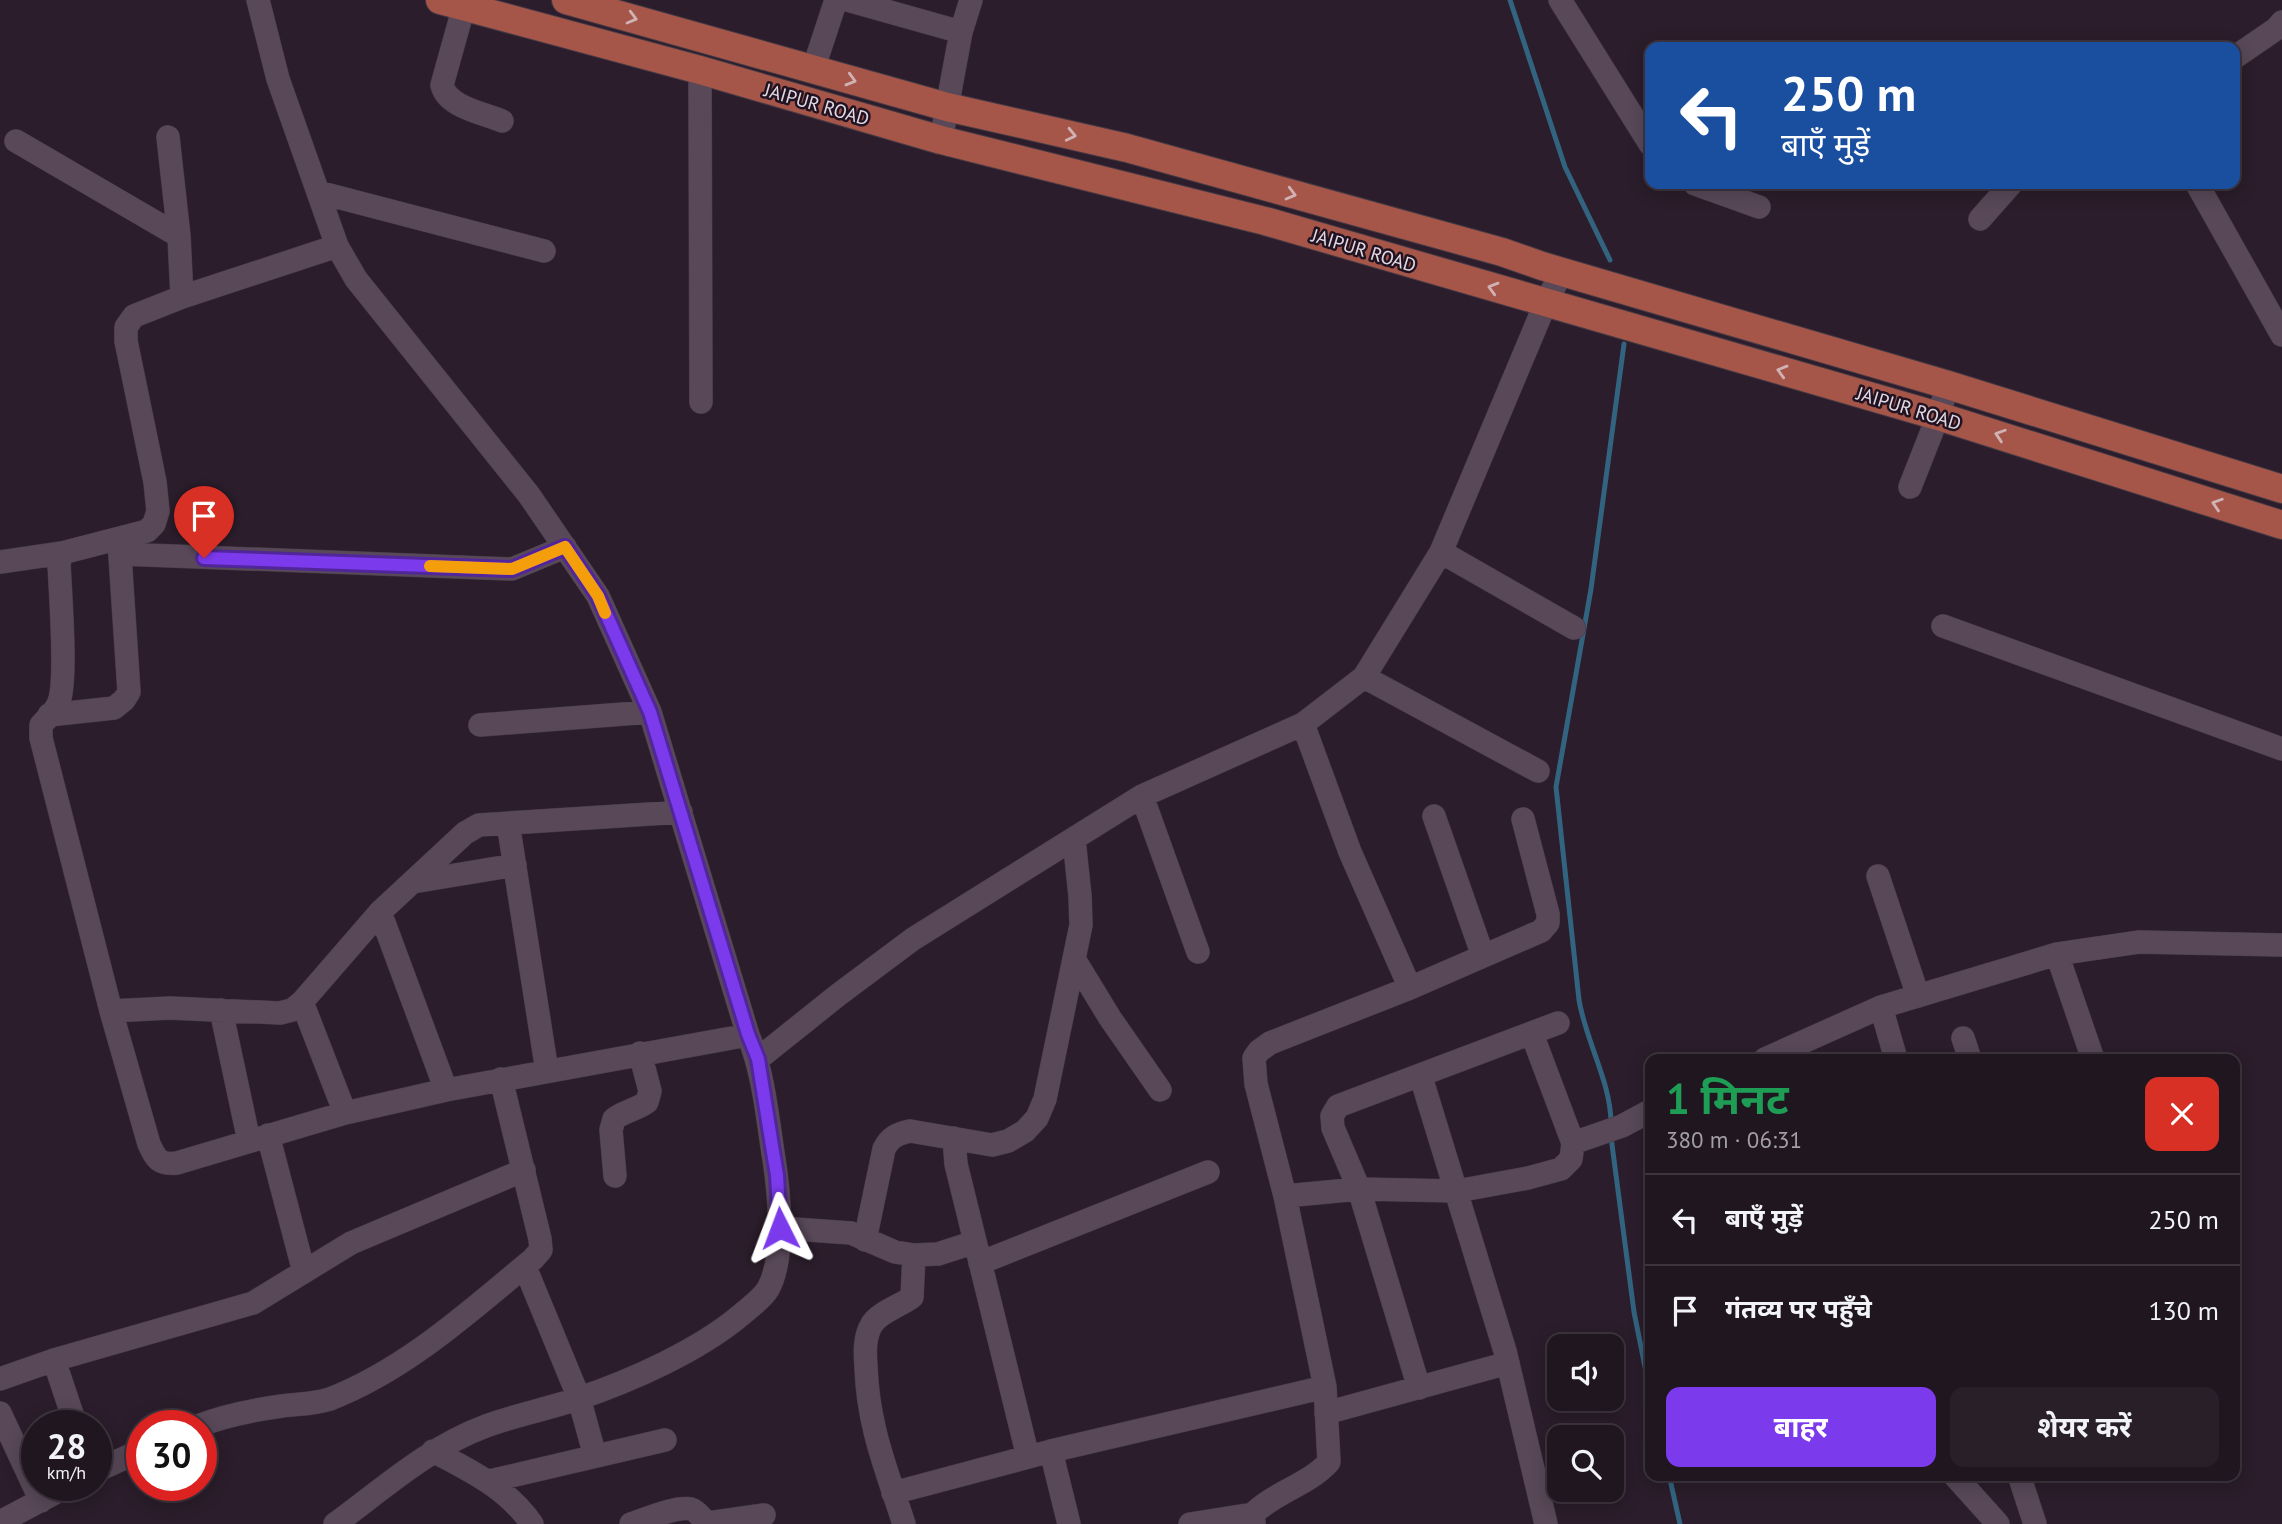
<!DOCTYPE html>
<html lang="hi">
<head>
<meta charset="utf-8">
<style>
	:root { --surface:#201620; --page:#281f29; --text:#f1f3f6; --muted:#a29fa5; --line:#3d353e; --accent:#7c3aed }
	body { margin:0; font-family:"PT Sans","Noto Sans Devanagari",sans-serif; background:var(--page); color:var(--text); height:100vh; display:flex; flex-direction:column; font-size:26px; white-space:nowrap }
	* { box-sizing:border-box; margin:0 }
	p { font-size:23px; color:var(--muted) }
	.icon { flex:none; width:38px; height:38px; fill:none; stroke:currentColor; stroke-width:2; stroke-linecap:round; stroke-linejoin:round }
	.map { position:relative; flex:1; overflow:hidden }
	.details { position:absolute; left:1645px; top:1054px; width:595px; height:427px; display:flex; flex-direction:column; background:var(--surface); border-radius:14px; box-shadow:0 4px 18px #0003,0 0 0 2px var(--line) }
	.details>* { flex:none }
	.banner { position:absolute; left:1645px; top:42px; width:595px; height:147px; border-radius:14px; box-shadow:0 4px 18px #0003,0 0 0 2px var(--line); background:#1a4fa0; color:#fff; overflow:hidden }
	.controls { position:absolute; left:1547px; top:1334px; display:grid; gap:14px }
	.controls a { display:grid; place-items:center; width:77px; height:77px; border-radius:14px; background:var(--surface); box-shadow:0 4px 18px #0003,0 0 0 2px var(--line); font-size:35px }
	.speed { position:absolute; left:21px; top:1410px; display:flex; gap:14px; font-size:35px; font-weight:700; text-align:center }
	.speed>* { display:grid; place-content:center; width:91px; height:91px; border-radius:50%; background:var(--surface); box-shadow:0 4px 18px #0003,0 0 0 2px var(--line); line-height:1 }
	.speed small { font-size:18px; font-weight:400 }
	.speed .limit { border:10px solid #d22; background:#fff; color:#111 }
	.pin { position:absolute; display:grid; place-items:center; width:60px; height:60px; color:#fff; margin:-72px -30px; border-radius:50% 50% 50% 0; rotate:-45deg; box-shadow:0 0 7px #0007 }
	.pin .icon { rotate:45deg }
	.me { position:absolute; width:77px; margin:-38px; rotate:357deg; stroke-linejoin:round; filter:drop-shadow(0 0 5px #0008) }
	.turn { display:flex; align-items:center; gap:24px; height:147px; padding:0 21px; font-size:32px }
	.turn .icon { width:91px; height:91px; stroke-width:2.5 }
	.turn b { display:block; font-size:49px; line-height:60px }
	.round { display:grid; place-items:center; flex:none; width:74px; height:74px; border-radius:14px; background:var(--page) }
	.headline { display:flex; align-items:center; justify-content:space-between; height:119px; padding:0 21px }
	h1 { font-size:42px; font-weight:700; line-height:52px; color:#1e9e55 }
	.cta { display:flex; gap:14px; margin-top:auto; padding:14px 21px }
	.cta a { flex:1; height:80px; border-radius:14px; background:var(--accent); color:#fff; font-size:28px; font-weight:700; line-height:80px; text-align:center }
	.cta a+a { background:var(--page); color:var(--text) }
	ul { padding:0; list-style:none }
	li { display:flex; align-items:center; gap:21px; height:91px; padding:0 21px; border-top:2px solid var(--line) }
	li div { flex:1 }
	li b { display:block; font-size:26px }
	li em { font-style:normal }
	.map>svg:first-child { display:block }
	.lines { fill:none; stroke-linecap:round; stroke-linejoin:round }
	.stream { stroke:#32647f; stroke-width:5 }
	.minor-casing { stroke:#453945; stroke-width:24 }
	.major-casing { stroke:#453945; stroke-width:30 }
	.minor { stroke:#584858; stroke-width:23 }
	.major { stroke:#a55648; stroke-width:28 }
	.oneway { stroke:#d0b2b4 }
	.route-casing { stroke:#51269a; stroke-width:18 }
	.route { stroke:#7c3aed; stroke-width:12 }
	.slow { stroke:#f59e0b; stroke-width:12 }
	.labels { text-anchor:middle; dominant-baseline:central; stroke-width:5; stroke-linejoin:round; paint-order:stroke }
	.street-label { font-size:19px; fill:#e2d9e2; stroke:#211322 }
</style>
</head>
<body>
<div class="map">
<svg width="2282" height="1524" viewBox="0 0 2282 1524">
	<rect width="100%" height="100%" fill="#2b1d2b"/>
	<g class="lines">
		<path class="stream" d="M 1510,0 L 1565,167 L 1610,260
			M 1611,1124 C 1611,1082 1586,1042 1579,1000 L 1556,787 L 1591,589 L 1624,344
			M 1611,1137 L 1634,1312 L 1650,1392
			M 1669,1475 L 1680,1524"/>
		<defs>
			<path id="minor" d="M 258,0 L 278,79 L 337,246 L 356,279 L 529,495 L 598,596 L 650,712 L 748,1035 C 763,1072 767,1113 773,1153 C 779,1189 786,1257 768,1289 C 762,1299 750,1307 741,1315 C 698,1351 631,1381 577,1399 C 547,1409 516,1415 486,1426 C 429,1447 383,1489 335,1524
				M 847,0 L 961,32
				M 1560,0 L 1650,144
				M 464,6 L 442,85 C 447,107 483,113 502,121
				M 2235,57 L 2276,29 L 2282,22
				M 700,70 L 701,402
				M 813,70 L 836,0
				M 168,137 L 179,236 L 182,297
				M 941,140 L 961,32 L 971,0
				M 16,141 L 179,236
				M 1695,184 L 1759,207
				M 2197,184 L 2282,335
				M 318,192 L 544,251
				M 1980,219 L 2011,184
				M 337,246 L 182,297 L 134,316 L 126,327 L 126,341 L 155,482 L 158,511 L 154,524 L 147,531 L 62,553 L 59,563 C 60,590 68,685 58,704 C 55,712 46,719 41,725 L 41,738 L 111,1011 L 149,1144 C 156,1159 159,1165 177,1163 L 345,1113 L 446,1090 L 748,1035
				M 1910,487 L 1938,416 L 1948,385
				M 1441,552 L 1574,628
				M 121,554 L 512,569 L 565,547
				M 0,562 L 62,553
				M 1943,626 L 2282,749
				M 1364,677 L 1538,771
				M 49,715 L 114,708 L 124,700 L 129,692 L 119,541
				M 1303,724 L 1350,852 L 1410,988
				M 480,725 L 650,712
				M 1142,796 L 1198,952
				M 1434,816 L 1483,956
				M 508,823 L 547,1071
				M 1878,876 L 1918,996
				M 413,882 L 515,865
				M 380,912 L 446,1090
				M 2057,954 L 2093,1059
				M 1074,959 L 1110,1018 L 1160,1090
				M 302,1002 L 345,1113
				M 221,1010 L 249,1141
				M 111,1011 L 170,1008 L 280,1013 L 292,1010 L 302,1002 L 380,912 L 465,833 L 479,825 L 681,812
				M 1963,1038 L 1970,1059
				M 758,1059 L 838,995 L 913,939 L 1142,796 L 1303,724 L 1364,677 L 1441,552 L 1546,302 L 1562,272
				M 1765,1059 L 1881,1007
				M 1896,1059 L 1881,1007 L 2057,954 L 2139,942 L 2282,945
				M 1421,1077 L 1505,1351 L 1546,1524
				M 268,1135 L 304,1272
				M 954,1138 L 956,1164 L 1028,1457
				M 1573,1143 L 1622,1126 L 1650,1111
				M 615,1176 L 611,1130 L 614,1119 C 624,1111 636,1110 647,1102 L 650,1091 L 640,1053
				M 1285,1196 L 1359,1189 L 1457,1191 L 1528,1178 L 1561,1169 L 1571,1159 L 1573,1143 L 1532,1034
				M 780,1228 L 851,1233 L 895,1252 L 914,1255 L 938,1254 L 975,1242
				M 865,1240 L 884,1149 C 890,1137 897,1134 910,1131 L 992,1145 L 1008,1141 L 1025,1131 L 1037,1118 L 1045,1099 L 1081,925 L 1080,896 L 1074,839
				M 980,1263 L 1208,1172
				M 525,1267 L 579,1398 L 595,1456
				M 54,1360 L 76,1426
				M 0,1379 L 54,1360 L 253,1303 L 351,1243 L 524,1170
				M 1419,1388 L 1359,1189 L 1333,1128 L 1332,1116 L 1338,1106 L 1558,1023
				M 0,1413 L 41,1501
				M 1326,1413 L 1508,1363
				M 198,1426 C 226,1415 253,1410 282,1406 C 297,1404 315,1404 330,1399 C 407,1369 470,1311 533,1259 L 541,1250 L 540,1239 L 501,1079
				M 433,1451 C 471,1471 507,1488 532,1524
				M 1051,1451 L 1069,1524
				M 96,1471 L 142,1450
				M 1954,1475 L 1998,1524
				M 2019,1475 L 2035,1524
				M 490,1481 L 665,1440
				M 893,1493 L 1051,1451 L 1325,1387
				M 0,1522 L 68,1486
				M 631,1524 C 646,1519 676,1506 691,1509 C 698,1511 702,1520 708,1523 L 764,1515
				M 904,1524 C 886,1468 868,1426 866,1367 C 865,1353 864,1337 872,1324 C 880,1312 900,1306 912,1297 L 914,1255
				M 1190,1524 L 1253,1514
				M 1254,1524 L 1253,1514 C 1275,1492 1308,1485 1329,1462 L 1325,1387 L 1285,1196 L 1256,1084 L 1254,1058 L 1259,1051 L 1270,1043 L 1410,988 L 1541,931 L 1548,923 L 1548,914 L 1523,819"/>
			<path id="major" d="M 440,0 L 700,70 L 941,140 L 1265,221 L 1938,416 L 2282,525
				M 566,0 L 947,107 L 1127,148 L 1502,252 L 1542,266 L 1948,385 L 2282,489"/>
		</defs>
		<use href="#minor" class="minor-casing"/>
		<use href="#major" class="major-casing"/>
		<use href="#minor" class="minor"/>
		<use href="#major" class="major"/>
	</g>
	<defs><path id="oneway-chevron" d="M-2-3.5L2.5 0L-2 3.5" fill="none" stroke-width="1.6" stroke-linecap="round" stroke-linejoin="round" transform="scale(1.75)"/></defs>
	<g class="oneway">
		<use href="#oneway-chevron" transform="translate(632 18) rotate(15)"/>
		<use href="#oneway-chevron" transform="translate(851 80) rotate(16)"/>
		<use href="#oneway-chevron" transform="translate(1071 135) rotate(13)"/>
		<use href="#oneway-chevron" transform="translate(1291 194) rotate(15)"/>
		<use href="#oneway-chevron" transform="translate(1493 288) rotate(-164)"/>
		<use href="#oneway-chevron" transform="translate(1782 371) rotate(-164)"/>
		<use href="#oneway-chevron" transform="translate(2000 435) rotate(-162)"/>
		<use href="#oneway-chevron" transform="translate(2217 504) rotate(-162)"/>
	</g>
	<g class="lines">
		<defs>
			<path id="route" d="M 204,558 L 512,569 L 565,547 L 598,596 L 650,712 L 748,1034 L 758,1059 L 773,1152 L 777,1175 L 780,1228"/>
		</defs>
		<use href="#route" class="route-casing"/>
		<use href="#route" class="route"/>
		<path class="slow" d="M 430,566 L 512,569 L 565,547 L 598,596 L 605,613"/>
	</g>
	<g class="labels">
		<g class="street-label">
			<text transform="translate(817 104) rotate(16)">JAIPUR ROAD</text>
			<text transform="translate(1364 250) rotate(17)">JAIPUR ROAD</text>
			<text transform="translate(1909 408) rotate(17)">JAIPUR ROAD</text>
		</g>
	</g>
</svg>
<div class="controls">
<a><svg class="icon" aria-label="sound" viewBox="0 0 24 24"><path d="M4 9h4l5-4v14l-5-4H4zM17 9q2 3 0 6"/></svg></a>
<a><svg class="icon" aria-label="search" viewBox="0 0 24 24"><circle cx="10" cy="10" r="6"/><path d="M15 15l6 6"/></svg></a>
</div>
<div class="speed"><div>28<small>km/h</small></div><div class="limit">30</div></div>
<div class="pin" style="left:204px;top:558px;background:#d93025"><svg class="icon" aria-label="arrive" viewBox="0 0 24 24"><path d="M6 21V4h12l-3 4 3 4H6"/></svg></div>
<svg class="me" style="left:780px;top:1228px" viewBox="-20 -20 40 40"><path d="M0-17L14 15 0 8-14 15z" fill="#7c3aed" stroke="#fff" stroke-width="4"/></svg>
<div class="banner">
<div class="turn"><svg class="icon" aria-label="left" viewBox="0 0 24 24"><path d="M17 20v-9H6M10 6l-5 5 5 5"/></svg><div><b>250 m</b>बाएँ मुड़ें</div></div>
</div>
<section class="details">
<div class="headline"><div><h1>1 मिनट</h1><p>380 m · 06:31</p></div><a class="round" style="background:#d93025;color:#fff"><svg class="icon" aria-label="close" viewBox="0 0 24 24"><path d="M6 6l12 12M18 6L6 18"/></svg></a></div>
<ul>
<li><svg class="icon" aria-label="left" viewBox="0 0 24 24"><path d="M17 20v-9H6M10 6l-5 5 5 5"/></svg><div><b>बाएँ मुड़ें</b></div><em>250 m</em></li>
<li><svg class="icon" aria-label="arrive" viewBox="0 0 24 24"><path d="M6 21V4h12l-3 4 3 4H6"/></svg><div><b>गंतव्य पर पहुँचे</b></div><em>130 m</em></li>
</ul>
<div class="cta"><a>बाहर</a><a>शेयर करें</a></div>
</section>
</div>
</body>
</html>
